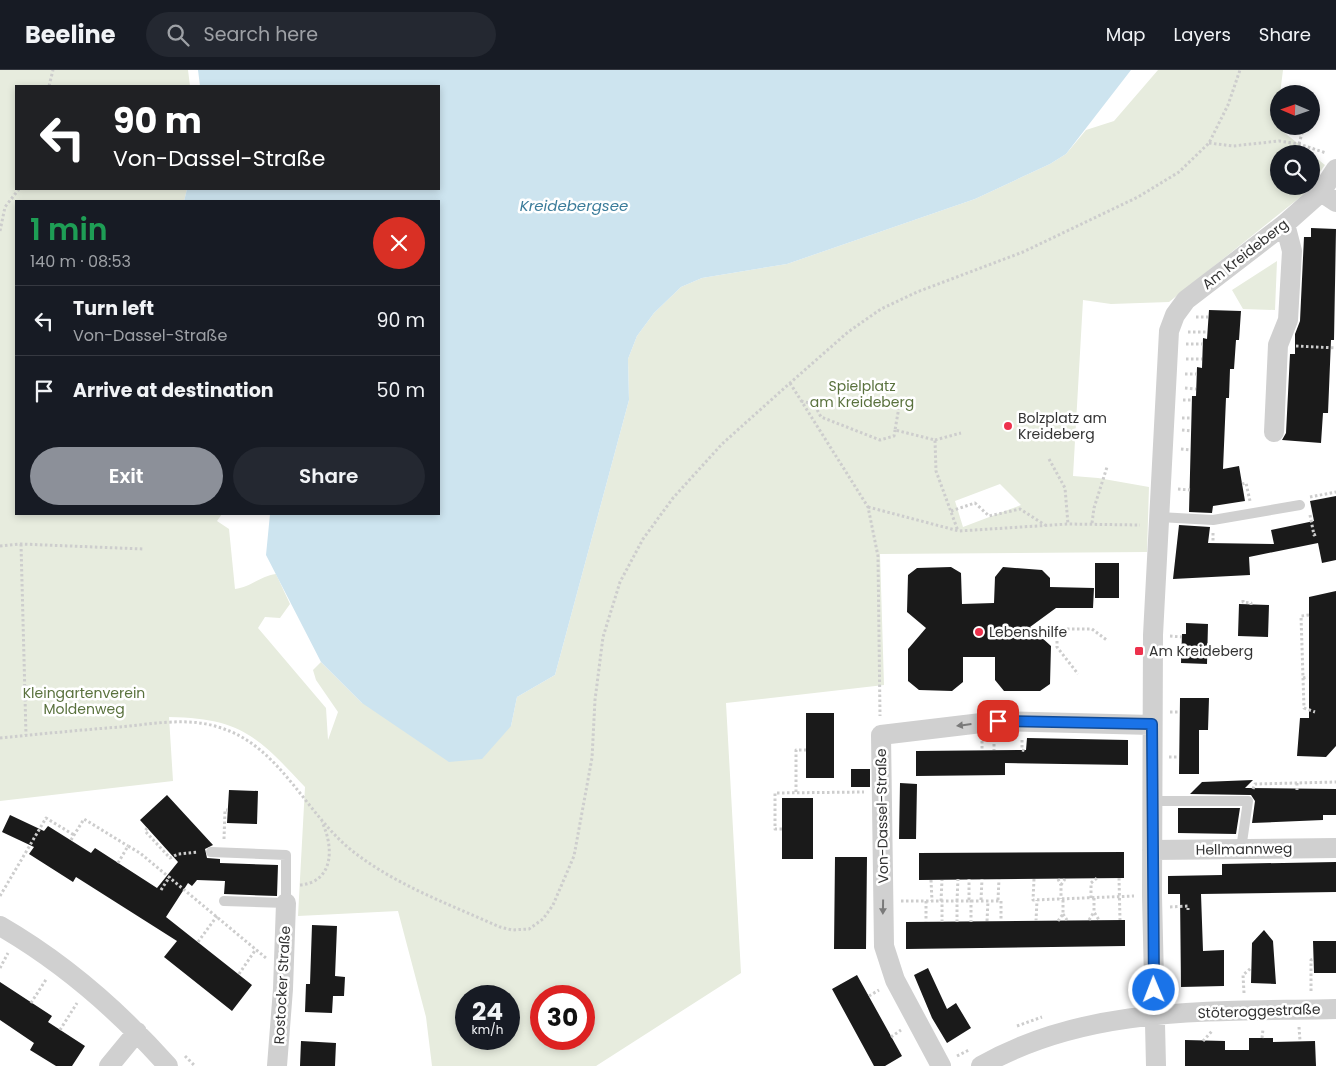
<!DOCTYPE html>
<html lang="en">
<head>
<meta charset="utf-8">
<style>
	:root { --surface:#171b24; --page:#242831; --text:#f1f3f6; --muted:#9ea1a6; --line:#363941; --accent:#8c9099 }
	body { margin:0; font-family:Poppins,sans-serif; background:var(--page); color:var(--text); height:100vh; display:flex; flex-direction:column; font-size:19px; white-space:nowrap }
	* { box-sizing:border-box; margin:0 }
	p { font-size:16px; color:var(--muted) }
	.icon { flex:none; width:28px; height:28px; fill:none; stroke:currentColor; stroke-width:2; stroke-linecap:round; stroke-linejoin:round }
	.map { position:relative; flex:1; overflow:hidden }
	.drawer { position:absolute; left:15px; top:130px; width:425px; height:315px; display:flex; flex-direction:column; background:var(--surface); border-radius:0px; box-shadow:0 2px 8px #0003 }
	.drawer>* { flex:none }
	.hud { position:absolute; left:15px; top:15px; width:425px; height:105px; border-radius:0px; box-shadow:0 2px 8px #0003; background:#202124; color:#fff; overflow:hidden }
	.needle { width:32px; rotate:272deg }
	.controls { position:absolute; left:1270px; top:15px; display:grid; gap:10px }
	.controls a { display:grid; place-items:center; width:50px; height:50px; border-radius:50%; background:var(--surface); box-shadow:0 2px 8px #0003; font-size:25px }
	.speed { position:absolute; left:455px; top:915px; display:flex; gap:10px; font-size:25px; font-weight:700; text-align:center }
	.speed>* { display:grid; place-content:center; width:65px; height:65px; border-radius:50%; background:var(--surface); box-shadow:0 2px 8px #0003; line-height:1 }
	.speed small { font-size:12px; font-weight:400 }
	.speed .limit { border:8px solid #d22; background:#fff; color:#111 }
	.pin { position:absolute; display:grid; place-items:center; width:42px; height:42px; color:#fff; margin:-21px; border-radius:10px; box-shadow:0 2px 8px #0006 }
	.me { position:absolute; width:55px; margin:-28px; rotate:359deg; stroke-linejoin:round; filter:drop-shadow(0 0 4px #0008) }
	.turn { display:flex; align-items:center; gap:18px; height:105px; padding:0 15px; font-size:22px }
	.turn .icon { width:65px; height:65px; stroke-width:2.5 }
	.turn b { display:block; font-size:35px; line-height:42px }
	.round { display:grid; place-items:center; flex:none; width:52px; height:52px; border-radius:26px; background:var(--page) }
	.summary { display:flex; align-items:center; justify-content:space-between; height:85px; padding:0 15px }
	h1 { font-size:30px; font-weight:600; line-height:38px; color:#1e9e55 }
	.cta { display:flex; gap:10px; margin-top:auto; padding:10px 15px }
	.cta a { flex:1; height:58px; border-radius:30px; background:var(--accent); color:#fff; font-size:20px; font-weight:600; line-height:58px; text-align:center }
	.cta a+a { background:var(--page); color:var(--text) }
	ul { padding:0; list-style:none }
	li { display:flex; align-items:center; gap:15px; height:70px; padding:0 15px; border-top:1px solid var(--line) }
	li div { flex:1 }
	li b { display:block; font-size:19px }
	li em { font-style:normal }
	header { display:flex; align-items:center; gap:30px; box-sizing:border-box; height:70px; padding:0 25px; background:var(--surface); border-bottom:1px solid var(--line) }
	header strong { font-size:24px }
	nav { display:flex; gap:28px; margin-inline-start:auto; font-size:18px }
	.search { width:350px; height:45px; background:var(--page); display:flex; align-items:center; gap:12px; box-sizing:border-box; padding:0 18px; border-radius:28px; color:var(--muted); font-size:19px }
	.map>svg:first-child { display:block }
	.green { fill:#e7ecde; fill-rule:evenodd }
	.water { fill:#cde4ef }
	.building { fill:#1a1a1a }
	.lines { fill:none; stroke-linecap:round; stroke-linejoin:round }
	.path { stroke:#cdcdcd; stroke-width:3; stroke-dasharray:2.5 2.5; stroke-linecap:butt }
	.lane { stroke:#d0d0d0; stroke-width:10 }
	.street { stroke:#d0d0d0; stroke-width:20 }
	.oneway { fill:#7a7a7a }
	.route-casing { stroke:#114b97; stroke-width:12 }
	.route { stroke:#1a73e8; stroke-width:9 }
	.poi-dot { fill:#ed314c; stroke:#fff; stroke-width:2 }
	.labels { text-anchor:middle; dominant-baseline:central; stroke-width:5; stroke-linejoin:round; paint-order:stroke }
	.street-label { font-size:14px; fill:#333; stroke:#fff }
	.park-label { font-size:14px; fill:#59713d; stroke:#fff }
	.poi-label { font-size:14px; fill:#333; stroke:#fff; text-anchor:start }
	.water-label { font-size:15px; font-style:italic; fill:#3b7c9a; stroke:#fff }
</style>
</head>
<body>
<header>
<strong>Beeline</strong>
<div class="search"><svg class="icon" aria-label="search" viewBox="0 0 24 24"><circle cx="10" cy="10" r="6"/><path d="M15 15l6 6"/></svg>Search here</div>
<nav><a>Map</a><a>Layers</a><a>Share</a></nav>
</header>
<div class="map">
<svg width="1336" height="996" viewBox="0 0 1336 996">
	<rect width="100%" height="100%" fill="#fff"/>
	<path class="green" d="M 0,0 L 188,0 L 190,16 L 16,16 L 16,119 L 187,119 L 184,131 L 16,131 L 16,444 L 222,444 L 217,451 L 229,459 L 235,519 C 251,517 260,506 276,504 L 290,534 L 280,548 L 265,547 L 258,558 L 326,638 L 328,670 L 338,642 L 316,610 L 313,600 L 321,592 L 362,633 L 511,656 L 517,627 L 555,605 L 629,330 L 628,289 L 637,266 L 654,243 L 681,217 L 702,208 L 787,194 L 975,129 L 1050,94 L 1066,84 L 1086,60 L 1114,51 L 1158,0 L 1283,0 L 1276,56 L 1325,95 L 1311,114 L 1311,84 L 1279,84 L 1279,116 L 1310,116 L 1303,125 L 1169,232 L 1111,234 L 1083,230 L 1073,406 L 1098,408 L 1149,417 L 1147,482 L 880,484 L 884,615 L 726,633 L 741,903 L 596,996 L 432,996 L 426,947 L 398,841 L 298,846 L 305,717 C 258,667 241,648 169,647 L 173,711 L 0,731 ZM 1000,414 L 1021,435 L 963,457 L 955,431 ZM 466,926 L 509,926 L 509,969 L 466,969 ZM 541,926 L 584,926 L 584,969 L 541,969 Z
		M 1277,191 L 1275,240 L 1243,239 L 1232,220 Z"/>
	<path class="water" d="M 198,0 L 1131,0 L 1066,84 L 1050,94 L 975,129 L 787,194 L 702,208 L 681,217 L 654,243 L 637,266 L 628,289 L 629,330 L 555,605 L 517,627 L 511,656 L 482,689 L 449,692 L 362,633 L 321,592 L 266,485 L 270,444 L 439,444 L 439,131 L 184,131 L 187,119 L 439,119 L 439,16 L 200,16 Z"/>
	<path class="building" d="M 1311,158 L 1336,159 L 1334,270 L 1331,270 L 1328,343 L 1323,343 L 1321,373 L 1282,370 L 1286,363 L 1290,284 L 1295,284 L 1295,264 L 1300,251 L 1304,167 L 1311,167 Z
		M 1209,240 L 1241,241 L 1239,270 L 1236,270 L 1234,299 L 1230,299 L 1229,328 L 1226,328 L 1223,399 L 1239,396 L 1245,431 L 1213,436 L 1212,443 L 1189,442 L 1192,326 L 1196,326 L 1197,297 L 1202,298 L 1203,268 L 1207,269 Z
		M 1336,426 L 1336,490 L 1322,493 L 1318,473 L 1249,487 L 1250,505 L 1173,509 L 1179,455 L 1210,457 L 1208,473 L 1274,474 L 1271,460 L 1314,451 L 1310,431 Z
		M 1095,493 L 1119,493 L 1119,528 L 1095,528 Z
		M 951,497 L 961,503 L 962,534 L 994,533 L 995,507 L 1003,497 L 1042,500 L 1050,508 L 1050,517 L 1094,518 L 1093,538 L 1056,538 L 1030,557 L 1051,576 L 1050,614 L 1040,621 L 1004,621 L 995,610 L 995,587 L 963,587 L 963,612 L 952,621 L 919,620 L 908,611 L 908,579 L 926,558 L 907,542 L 908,505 L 917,498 Z
		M 1336,521 L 1336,676 L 1326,687 L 1297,686 L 1300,648 L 1309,648 L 1309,527 Z
		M 1239,534 L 1269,535 L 1268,567 L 1238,566 Z
		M 1186,553 L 1208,554 L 1207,594 L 1181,593 L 1182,564 L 1186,564 Z
		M 1180,628 L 1209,628 L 1208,660 L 1199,660 L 1199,704 L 1179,704 Z
		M 806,643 L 834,643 L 834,708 L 806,708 Z
		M 1027,668 L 1128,670 L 1128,695 L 1005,693 L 1005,705 L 916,706 L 916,681 L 1026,680 Z
		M 851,699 L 870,699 L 870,717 L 851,717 Z
		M 1253,710 L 1245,718 L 1336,719 L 1336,745 L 1323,745 L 1323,750 L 1252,753 L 1255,731 L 1251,725 L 1190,724 L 1202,712 Z
		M 900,713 L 917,714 L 916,769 L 899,769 Z
		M 229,720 L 258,721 L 257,754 L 227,753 Z
		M 167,725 L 213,775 L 205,779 L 207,788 L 220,789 L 220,793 L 278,795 L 277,826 L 224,824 L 225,811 L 197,810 L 192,816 L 188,813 L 166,847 L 252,915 L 232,941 L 164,887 L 177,871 L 76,807 L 73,812 L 29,784 L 34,777 L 2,762 L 10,745 L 44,761 L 48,756 L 91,783 L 95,778 L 157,818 L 178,792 L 140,750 Z
		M 782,728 L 813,728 L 813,789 L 782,789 Z
		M 1178,738 L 1240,738 L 1236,764 L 1178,763 Z
		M 1124,782 L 1124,808 L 919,810 L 919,783 Z
		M 835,787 L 867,787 L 866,879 L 834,879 Z
		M 1336,792 L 1336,822 L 1201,824 L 1203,881 L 1224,880 L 1224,916 L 1181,917 L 1180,824 L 1168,824 L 1168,806 L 1222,805 L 1222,794 Z
		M 1125,850 L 1125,876 L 906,879 L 906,852 Z
		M 312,855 L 337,856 L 335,906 L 345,907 L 344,926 L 333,926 L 332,943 L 305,942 L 306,914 L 310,914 Z
		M 1264,860 L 1273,871 L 1276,914 L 1251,913 L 1252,873 Z
		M 1313,871 L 1336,871 L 1336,903 L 1314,903 Z
		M 928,898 L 947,939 L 956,933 L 971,958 L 947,973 L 932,948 L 914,905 Z
		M 857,905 L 902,986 L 885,996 L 874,996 L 832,919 Z
		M 0,912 L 52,946 L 48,952 L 85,976 L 72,996 L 56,996 L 30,980 L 34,973 L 0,950 Z
		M 1249,968 L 1273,968 L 1273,972 L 1315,971 L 1316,996 L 1185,996 L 1185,970 L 1225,971 L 1225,980 L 1249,980 Z
		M 301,971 L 336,973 L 335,996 L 300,996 Z"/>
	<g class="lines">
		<path class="path" d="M 49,16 L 53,0
			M 1209,73 L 1233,76 L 1279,71 L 1299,74 L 1326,83
			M 1299,74 L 1304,56
			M 0,161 L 5,137 L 19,119
			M 1196,247 L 1208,247
			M 1188,262 L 1207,262
			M 1186,274 L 1203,274
			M 1296,276 L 1336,278
			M 1186,289 L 1202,289
			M 1185,304 L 1197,304
			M 790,313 L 868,437 L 878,486 L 880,646
			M 1185,318 L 1196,319
			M 1183,330 L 1192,330
			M 801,331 L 814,334 L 821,347 L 880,370 L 894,366 L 895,360
			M 899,337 L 895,360 L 935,370 L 936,401 L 958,461
			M 1182,348 L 1191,348
			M 1182,360 L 1191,361
			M 935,370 L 961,363
			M 1181,379 L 1190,380
			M 1049,389 L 1065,418 L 1068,454
			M 1242,414 L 1246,413 L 1250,431
			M 1178,419 L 1190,420
			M 1310,427 L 1336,422
			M 868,437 L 959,461 L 1068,454 L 1140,455
			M 951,441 L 975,433 L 989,446 L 1020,439 L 1045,455
			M 1310,445 L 1314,465 L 1316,464
			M 1092,453 L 1094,438 L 1107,397
			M 1213,463 L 1213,473
			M 21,474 L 26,665
			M 0,476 L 21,474 L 143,479
			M 1243,530 L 1243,532 L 1251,533 L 1251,535
			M 1309,545 L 1301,546 L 1304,638 L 1315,642
			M 1009,559 L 1057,559 L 1057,577 L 1078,604
			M 1057,559 L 1092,559 L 1108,571
			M 1170,566 L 1182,567
			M 1303,608 L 1308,607
			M 1170,642 L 1179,642
			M 0,668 C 40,664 80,660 120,657 C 152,654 187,647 218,657 C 281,675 306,746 355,783 C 398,816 451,835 500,857 L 512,860 L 529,859 L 543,849 L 553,835 L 574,786 L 592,688 L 595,630 L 603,567 L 620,512 L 643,469 L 673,428 L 722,374 L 790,313 L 848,262 L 881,239 L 917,222 L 1023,182 L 1138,127 L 1179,102 L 1209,73 L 1228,35 L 1240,0
			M 994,669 L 994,680
			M 1022,670 L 1022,680 L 1026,681
			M 982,671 L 982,681
			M 1169,687 L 1179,687
			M 1297,713 L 1297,720
			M 1253,719 L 1255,714 L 1336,712
			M 796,722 L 796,680 L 806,680
			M 147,758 L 145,761 L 170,788 L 178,784 L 198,782
			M 782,759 L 775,759 L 775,723 L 864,722
			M 224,769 L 225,740 L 228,740
			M 71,770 L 84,749 L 128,776
			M 118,793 L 128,776 L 140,783 L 266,888
			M 1119,808 L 1120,850
			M 1034,809 L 1033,830 L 1134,826
			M 1058,809 L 1061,815 L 1061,829
			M 931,810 L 932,831
			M 300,815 C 334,812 334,777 322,752
			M 1061,815 L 1065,809
			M 161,820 L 170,806
			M 0,826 L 46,748 L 74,765
			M 1091,828 L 1091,813 L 1097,808
			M 1094,828 L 1094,842 L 1099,850
			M 969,830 L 969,809
			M 971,830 L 971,852
			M 981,830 L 982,809
			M 998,830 L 999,809
			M 901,831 L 1001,831 L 1001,851
			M 926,831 L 926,852
			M 941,831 L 942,810
			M 957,831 L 958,809
			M 1170,837 L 1188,836 L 1188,840
			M 1063,844 L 1067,850
			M 1089,850 L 1094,842
			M 987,851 L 988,831
			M 1036,851 L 1037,830
			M 1058,851 L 1063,844 L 1063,829
			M 942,852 L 942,831
			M 957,852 L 957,831
			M 198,872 L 217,846
			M 0,898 L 8,883
			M 239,904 L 256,879
			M 1311,921 L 1311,890 L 1314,889
			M 1244,923 L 1243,905 L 1251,898
			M 869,926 L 879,920
			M 31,933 L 47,908
			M 1017,956 L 1042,947
			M 1299,957 L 1300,971
			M 60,960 L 77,933
			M 891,967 L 901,960
			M 1262,968 L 1263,959
			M 1203,971 L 1213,960
			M 185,986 L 195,996
			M 957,986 L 969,980"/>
		<path class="lane" d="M 1159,447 L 1213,450 L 1300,435
			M 1152,731 L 1248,731 L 1241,779
			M 211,782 L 286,785 L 286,833 L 224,831"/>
		<path class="street" d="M 1321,122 L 1336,132
			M 1274,362 L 1278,275 L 1288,250 L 1292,181 L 1285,154
			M 1152,780 L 1336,778
			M 0,856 C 64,893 119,941 168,996
			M 109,996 L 137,962
			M 277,996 L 283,919 L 286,833
			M 941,996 L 895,910 L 884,876 L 881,665 L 998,651 L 1152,655
			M 981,996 C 1089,934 1216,942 1336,939
			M 1156,996 L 1152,826 L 1153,565 L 1169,261 L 1175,245 L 1186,230 L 1285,154 L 1321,122 L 1336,99"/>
	</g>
	<defs><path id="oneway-solid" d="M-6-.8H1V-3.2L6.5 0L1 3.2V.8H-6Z" transform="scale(1.25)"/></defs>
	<g class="oneway">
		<use href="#oneway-solid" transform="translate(964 655) rotate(173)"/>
		<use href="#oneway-solid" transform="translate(883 837) rotate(91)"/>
	</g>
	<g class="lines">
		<defs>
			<path id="route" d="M 998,651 L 1152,654 L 1154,920"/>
		</defs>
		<use href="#route" class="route-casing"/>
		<use href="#route" class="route"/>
	</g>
	<g class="poi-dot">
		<circle cx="1008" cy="356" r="5"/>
		<circle cx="979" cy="562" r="5"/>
		<rect x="1134" y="576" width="10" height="10" rx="2.5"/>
	</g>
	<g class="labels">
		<g class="street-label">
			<text transform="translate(1245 184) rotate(-38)">Am Kreideberg</text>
			<text transform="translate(882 746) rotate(-91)">Von-Dassel-Straße</text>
			<text transform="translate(1244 779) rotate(-1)">Hellmannweg</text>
			<text transform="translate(282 915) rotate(-87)">Rostocker Straße</text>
			<text transform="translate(1259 941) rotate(-2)">Stöteroggestraße</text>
		</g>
		<g class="park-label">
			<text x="862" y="316">Spielplatz<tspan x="862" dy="16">am Kreideberg</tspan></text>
			<text x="84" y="623">Kleingartenverein<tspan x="84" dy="16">Moldenweg</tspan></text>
		</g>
		<g class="poi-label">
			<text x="1018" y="348">Bolzplatz am<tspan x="1018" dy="16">Kreideberg</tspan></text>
			<text x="989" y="562">Lebenshilfe</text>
			<text x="1149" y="581">Am Kreideberg</text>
		</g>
		<g class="water-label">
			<text x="574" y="135">Kreidebergsee</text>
		</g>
	</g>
</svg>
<div class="controls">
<a><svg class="needle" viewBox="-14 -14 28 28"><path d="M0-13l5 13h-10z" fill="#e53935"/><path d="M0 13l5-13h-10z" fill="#9ea1a6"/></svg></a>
<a><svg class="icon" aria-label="search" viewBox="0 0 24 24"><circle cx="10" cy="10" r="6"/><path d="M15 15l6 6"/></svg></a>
</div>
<div class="speed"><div>24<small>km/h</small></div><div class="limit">30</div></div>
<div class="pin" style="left:998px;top:651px;background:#d93025"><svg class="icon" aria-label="arrive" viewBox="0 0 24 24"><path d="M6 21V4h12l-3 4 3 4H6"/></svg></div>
<svg class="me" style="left:1154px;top:920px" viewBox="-20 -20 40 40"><circle r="17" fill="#1a73e8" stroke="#fff" stroke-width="3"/><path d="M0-11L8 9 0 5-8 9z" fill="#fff"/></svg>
<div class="hud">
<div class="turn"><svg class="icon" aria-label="left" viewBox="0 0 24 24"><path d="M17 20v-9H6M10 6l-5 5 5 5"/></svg><div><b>90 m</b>Von-Dassel-Straße</div></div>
</div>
<section class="drawer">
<div class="summary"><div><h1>1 min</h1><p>140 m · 08:53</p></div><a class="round" style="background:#d93025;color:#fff"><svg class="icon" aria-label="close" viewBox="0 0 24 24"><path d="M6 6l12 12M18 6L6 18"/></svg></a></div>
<ul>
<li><svg class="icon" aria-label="left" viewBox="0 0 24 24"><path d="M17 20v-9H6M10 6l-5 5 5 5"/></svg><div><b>Turn left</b><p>Von-Dassel-Straße</p></div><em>90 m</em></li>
<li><svg class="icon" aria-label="arrive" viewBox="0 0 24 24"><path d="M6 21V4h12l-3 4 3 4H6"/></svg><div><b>Arrive at destination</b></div><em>50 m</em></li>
</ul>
<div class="cta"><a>Exit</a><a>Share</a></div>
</section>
</div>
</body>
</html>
